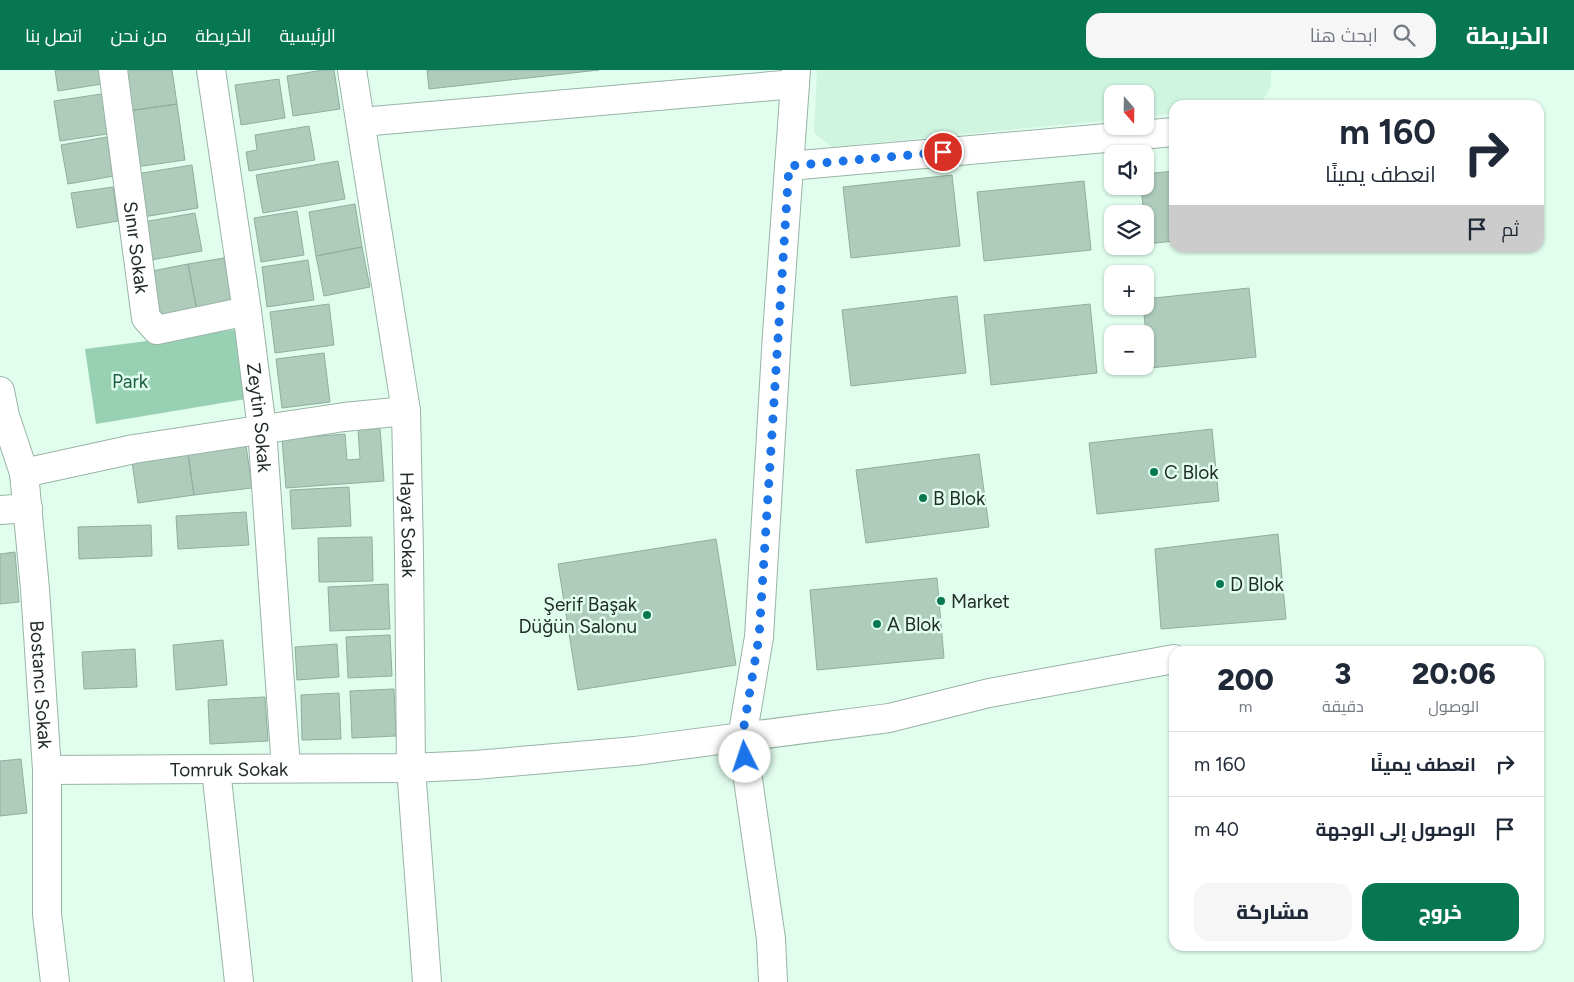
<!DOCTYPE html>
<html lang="ar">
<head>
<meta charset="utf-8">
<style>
	:root { --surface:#fff; --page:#f6f6f7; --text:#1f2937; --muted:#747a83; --line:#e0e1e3; --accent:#077752 }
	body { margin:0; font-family:Figtree,Cairo,sans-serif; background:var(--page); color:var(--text); direction:rtl; height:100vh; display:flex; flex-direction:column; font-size:19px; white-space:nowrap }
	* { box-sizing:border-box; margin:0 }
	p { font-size:16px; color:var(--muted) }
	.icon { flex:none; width:28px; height:28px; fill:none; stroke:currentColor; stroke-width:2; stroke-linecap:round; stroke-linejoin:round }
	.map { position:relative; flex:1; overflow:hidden; direction:ltr }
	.panel { position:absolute; left:1169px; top:576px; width:375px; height:305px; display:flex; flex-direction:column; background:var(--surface); border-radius:15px; box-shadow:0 1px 4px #0004; direction:rtl }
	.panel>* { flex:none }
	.banner { position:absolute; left:1169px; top:30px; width:375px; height:152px; border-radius:15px; box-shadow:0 1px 4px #0004; direction:rtl; background:#fff; color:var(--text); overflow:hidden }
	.needle { width:32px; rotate:160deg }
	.tools { position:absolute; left:1104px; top:15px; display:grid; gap:10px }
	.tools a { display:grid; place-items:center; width:50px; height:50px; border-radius:10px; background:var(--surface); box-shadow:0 1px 4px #0004; font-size:25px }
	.pin { position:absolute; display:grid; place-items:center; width:42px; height:42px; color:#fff; margin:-21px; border:2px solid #fff; border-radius:50%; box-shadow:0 1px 5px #0007 }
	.me { position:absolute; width:55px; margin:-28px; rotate:356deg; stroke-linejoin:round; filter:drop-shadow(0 0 4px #0008) }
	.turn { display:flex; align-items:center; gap:18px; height:105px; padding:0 25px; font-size:22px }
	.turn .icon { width:65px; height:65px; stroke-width:2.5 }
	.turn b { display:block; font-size:35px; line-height:42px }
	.then { display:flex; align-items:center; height:48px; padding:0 25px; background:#0003; gap:10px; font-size:19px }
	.eta { display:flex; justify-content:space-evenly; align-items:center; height:85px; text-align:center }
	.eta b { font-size:30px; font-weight:800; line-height:35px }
	.cta { display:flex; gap:10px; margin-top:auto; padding:10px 25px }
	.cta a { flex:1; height:58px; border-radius:15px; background:var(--accent); color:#fff; font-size:20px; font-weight:800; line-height:58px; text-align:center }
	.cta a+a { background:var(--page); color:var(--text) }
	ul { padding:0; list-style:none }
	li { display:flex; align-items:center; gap:15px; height:65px; padding:0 25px; border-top:1px solid var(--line) }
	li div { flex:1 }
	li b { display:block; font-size:19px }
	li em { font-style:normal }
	header { display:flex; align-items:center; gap:30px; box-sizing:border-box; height:70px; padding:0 25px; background:var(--accent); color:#fff }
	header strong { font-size:24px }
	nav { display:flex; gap:28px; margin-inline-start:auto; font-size:18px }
	.search { width:350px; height:45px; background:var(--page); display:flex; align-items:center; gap:12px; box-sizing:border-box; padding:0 18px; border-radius:15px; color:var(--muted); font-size:19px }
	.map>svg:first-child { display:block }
	.built { fill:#cff4e0 }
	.green { fill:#98d0b4 }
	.building { fill:#afcbbc; stroke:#92ad9f }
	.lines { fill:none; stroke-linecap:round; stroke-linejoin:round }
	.street-casing { stroke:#99b4a6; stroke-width:30 }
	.street { stroke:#fff; stroke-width:28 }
	.route { stroke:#1a73e8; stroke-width:9; stroke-dasharray:0 16.2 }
	.poi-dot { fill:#077752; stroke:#e1fdee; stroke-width:2 }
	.labels { text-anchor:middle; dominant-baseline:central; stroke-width:5; stroke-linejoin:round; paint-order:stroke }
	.street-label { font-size:19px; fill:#222d28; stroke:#e1fdee }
	.park-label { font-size:19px; fill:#1b5f44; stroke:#e1fdee }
	.poi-label { font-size:19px; fill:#222d28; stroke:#e1fdee; text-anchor:start }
</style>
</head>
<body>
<header>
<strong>الخريطة</strong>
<div class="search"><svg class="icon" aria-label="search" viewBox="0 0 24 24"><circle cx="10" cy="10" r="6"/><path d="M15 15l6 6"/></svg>ابحث هنا</div>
<nav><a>الرئيسية</a><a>الخريطة</a><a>من نحن</a><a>اتصل بنا</a></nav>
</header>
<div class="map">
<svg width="1574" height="912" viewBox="0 0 1574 912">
	<rect width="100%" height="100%" fill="#e1fdee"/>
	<path class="built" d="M 817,0 L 1271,0 L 1271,16 L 1261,33 L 1248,35 L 1174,35 L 1174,43 L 1145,47 L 1145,24 L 1112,24 L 1112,50 L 832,77 L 814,63 Z"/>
	<path class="green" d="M 240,259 L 252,328 L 96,354 L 85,279 Z"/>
	<path class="building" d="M 55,0 L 106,0 L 108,13 L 58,21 Z
		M 122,0 L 172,0 L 177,34 L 128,41 Z
		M 323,0 L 334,0 L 340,39 L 293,46 L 287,6 Z
		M 427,0 L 599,0 L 429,19 Z
		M 279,9 L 285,48 L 241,55 L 235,15 Z
		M 108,23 L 114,63 L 60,71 L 54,31 Z
		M 177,34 L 185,90 L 136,97 L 128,41 Z
		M 309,56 L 315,90 L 249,101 L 246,82 L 257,80 L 255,65 Z
		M 107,67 L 114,106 L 68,114 L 61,75 Z
		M 338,91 L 345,129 L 263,143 L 256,105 Z
		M 192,95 L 198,138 L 143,147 L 136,104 Z
		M 1174,101 L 1174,171 L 1147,174 L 1141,116 L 1145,116 L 1145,104 Z
		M 952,105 L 960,176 L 851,188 L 843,117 Z
		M 1084,111 L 1091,180 L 984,191 L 977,122 Z
		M 113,117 L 118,151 L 77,158 L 71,123 Z
		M 355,134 L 362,177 L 316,186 L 309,142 Z
		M 297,141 L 304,185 L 261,192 L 254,148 Z
		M 195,143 L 202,181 L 151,190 L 143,152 Z
		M 362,177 L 370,217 L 324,226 L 316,186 Z
		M 224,188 L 233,234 L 197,241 L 188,194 Z
		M 308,190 L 314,230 L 267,237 L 262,197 Z
		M 188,194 L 197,241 L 161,247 L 152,201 Z
		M 1249,218 L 1256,287 L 1150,298 L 1143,236 L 1145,236 L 1145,229 Z
		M 957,226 L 966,303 L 851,316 L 842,240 Z
		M 329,234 L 334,275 L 275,283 L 270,242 Z
		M 1090,234 L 1097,303 L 991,315 L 984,245 Z
		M 324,283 L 330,332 L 282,338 L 276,289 Z
		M 380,358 L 384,411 L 286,418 L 282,369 L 345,364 L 347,390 L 360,389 L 358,360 Z
		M 1212,359 L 1219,431 L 1097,444 L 1089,373 Z
		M 246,375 L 252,418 L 194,425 L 188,384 Z
		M 188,384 L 194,425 L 138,433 L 132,392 Z
		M 979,384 L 989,457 L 866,473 L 856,400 Z
		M 349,417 L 351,456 L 292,459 L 290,420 Z
		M 246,442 L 249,475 L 178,479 L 176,446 Z
		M 151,455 L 152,486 L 79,489 L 78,457 Z
		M 1278,464 L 1286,549 L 1161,559 L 1155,479 Z
		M 372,467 L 373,511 L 319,512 L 318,468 Z
		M 716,469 L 736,595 L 578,620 L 558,494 Z
		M 15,482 L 19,532 L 0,534 L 0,484 Z
		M 937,508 L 944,588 L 817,600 L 810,520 Z
		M 388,514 L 390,559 L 330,561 L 328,517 Z
		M 390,565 L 392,606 L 348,608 L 346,567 Z
		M 223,570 L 227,615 L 176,620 L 173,575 Z
		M 337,574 L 339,607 L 297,610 L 295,577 Z
		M 135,579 L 137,617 L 84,619 L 82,582 Z
		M 394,619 L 396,666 L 352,668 L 350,621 Z
		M 339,623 L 341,669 L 302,670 L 301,625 Z
		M 265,627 L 268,671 L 210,674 L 208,630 Z
		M 21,689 L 27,743 L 0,746 L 0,691 Z"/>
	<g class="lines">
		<defs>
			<g id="street">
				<path id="s1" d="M 113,0 L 146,248 L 157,260 L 247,241"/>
				<path id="s2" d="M 211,0 L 247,241 L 262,359 L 286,698"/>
				<path id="s3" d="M 352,0 L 406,341 L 409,482 L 411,698 L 427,912"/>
				<path d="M 361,52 L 795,14"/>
				<path d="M 789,96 L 1174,62"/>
				<path id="s4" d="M 0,321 L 5,346 L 24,403 L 35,519 L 47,700 L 47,844 L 55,912"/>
				<path d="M 24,403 L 134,379 L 344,347 L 406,341"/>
				<path d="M 0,440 L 28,438"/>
				<path d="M 216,699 L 239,912"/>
				<path id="s5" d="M 47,700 L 411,698 L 475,695 L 635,681 L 889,648 L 989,623 L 1174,589"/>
				<path d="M 773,912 L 771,869 L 742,668 L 759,567 L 777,264 L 796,0"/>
			</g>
		</defs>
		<use href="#street" class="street-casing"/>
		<use href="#street" class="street"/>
	</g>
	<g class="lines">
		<path class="route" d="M 745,687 L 742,668 L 759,567 L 789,96 L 943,82"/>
	</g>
	<g class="poi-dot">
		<circle cx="1154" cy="402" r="5"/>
		<circle cx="923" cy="428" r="5"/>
		<circle cx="1220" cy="514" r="5"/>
		<circle cx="941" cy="531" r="5"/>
		<circle cx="647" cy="545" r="5"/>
		<circle cx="877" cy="554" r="5"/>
	</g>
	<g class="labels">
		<g class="street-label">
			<text stroke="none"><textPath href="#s1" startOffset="179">Sınır Sokak</textPath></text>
			<text stroke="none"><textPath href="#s2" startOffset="351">Zeytin Sokak</textPath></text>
			<text stroke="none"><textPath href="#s3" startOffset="459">Hayat Sokak</textPath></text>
			<text stroke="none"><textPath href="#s4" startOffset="298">Bostancı Sokak</textPath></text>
			<text stroke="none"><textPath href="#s5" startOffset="182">Tomruk Sokak</textPath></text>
		</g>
		<g class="park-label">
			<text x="130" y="311">Park</text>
		</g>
		<g class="poi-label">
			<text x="1164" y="402">C Blok</text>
			<text x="933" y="428">B Blok</text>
			<text x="1230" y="514">D Blok</text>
			<text x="951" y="531">Market</text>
			<text x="637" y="534" text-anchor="end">Şerif Başak<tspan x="637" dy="22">Düğün Salonu</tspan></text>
			<text x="887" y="554">A Blok</text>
		</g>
	</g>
</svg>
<div class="tools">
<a><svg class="needle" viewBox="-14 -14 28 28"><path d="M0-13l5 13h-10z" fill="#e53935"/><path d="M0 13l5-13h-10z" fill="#747a83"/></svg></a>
<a><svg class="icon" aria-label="sound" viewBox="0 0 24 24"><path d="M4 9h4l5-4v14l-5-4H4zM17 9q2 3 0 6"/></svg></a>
<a><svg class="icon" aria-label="layers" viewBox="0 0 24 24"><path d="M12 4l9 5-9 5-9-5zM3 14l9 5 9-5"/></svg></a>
<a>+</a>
<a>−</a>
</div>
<div class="pin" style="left:943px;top:82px;background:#d93025"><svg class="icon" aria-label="arrive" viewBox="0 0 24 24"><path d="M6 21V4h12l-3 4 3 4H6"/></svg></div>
<svg class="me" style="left:745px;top:687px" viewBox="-20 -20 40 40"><circle r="19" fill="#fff"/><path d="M0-13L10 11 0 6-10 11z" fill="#1a73e8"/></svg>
<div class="banner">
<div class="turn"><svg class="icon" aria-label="right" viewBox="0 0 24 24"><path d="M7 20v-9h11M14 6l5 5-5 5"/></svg><div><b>160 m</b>انعطف يمينًا</div></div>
<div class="then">ثم<svg class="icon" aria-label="arrive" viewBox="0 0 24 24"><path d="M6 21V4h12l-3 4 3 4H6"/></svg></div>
</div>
<section class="panel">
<div class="eta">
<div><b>20:06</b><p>الوصول</p></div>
<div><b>3</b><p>دقيقة</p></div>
<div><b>200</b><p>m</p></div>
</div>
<ul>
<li><svg class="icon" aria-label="right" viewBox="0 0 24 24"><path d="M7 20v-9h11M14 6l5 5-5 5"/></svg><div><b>انعطف يمينًا</b></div><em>160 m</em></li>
<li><svg class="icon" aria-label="arrive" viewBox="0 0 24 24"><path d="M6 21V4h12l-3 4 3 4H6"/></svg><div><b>الوصول إلى الوجهة</b></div><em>40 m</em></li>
</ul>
<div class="cta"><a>خروج</a><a>مشاركة</a></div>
</section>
</div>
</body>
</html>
